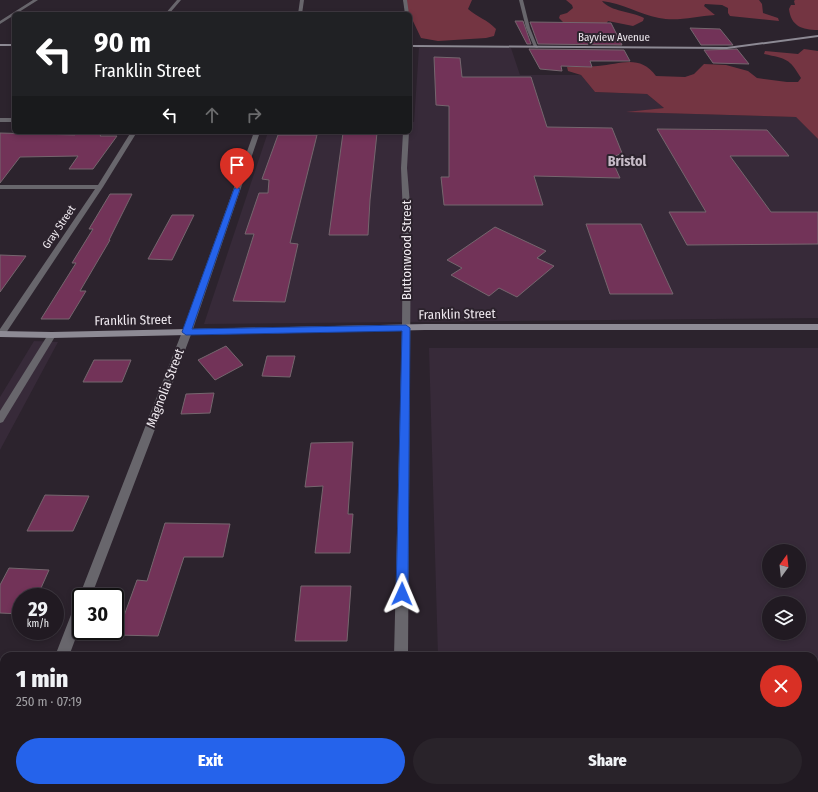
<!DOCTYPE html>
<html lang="en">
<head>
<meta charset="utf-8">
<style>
	:root { --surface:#211a22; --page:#29232a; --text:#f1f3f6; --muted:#a2a1a5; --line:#3e3840; --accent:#2563eb }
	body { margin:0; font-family:"Fira Sans Condensed",sans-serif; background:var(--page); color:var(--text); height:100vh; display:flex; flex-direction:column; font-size:15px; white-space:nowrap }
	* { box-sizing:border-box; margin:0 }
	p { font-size:13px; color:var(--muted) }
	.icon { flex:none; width:22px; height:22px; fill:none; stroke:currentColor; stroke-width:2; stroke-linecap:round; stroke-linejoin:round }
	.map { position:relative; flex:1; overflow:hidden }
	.sheet { position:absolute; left:0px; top:652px; width:818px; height:140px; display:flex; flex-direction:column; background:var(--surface); border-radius:12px 12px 0 0; box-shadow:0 2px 6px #0003,0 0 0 1px var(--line) }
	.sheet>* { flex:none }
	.guide { position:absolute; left:12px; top:12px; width:400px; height:122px; border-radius:6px; box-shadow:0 2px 6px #0003,0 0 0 1px var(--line); background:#202124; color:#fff; overflow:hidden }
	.needle { width:26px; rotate:15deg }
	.controls { position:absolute; left:762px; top:544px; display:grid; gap:8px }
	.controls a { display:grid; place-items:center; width:44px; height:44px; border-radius:50%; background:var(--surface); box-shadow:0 2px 6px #0003,0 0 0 1px var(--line); font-size:20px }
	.speed { position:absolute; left:12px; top:588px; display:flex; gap:8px; font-size:20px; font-weight:700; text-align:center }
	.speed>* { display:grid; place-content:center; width:52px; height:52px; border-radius:50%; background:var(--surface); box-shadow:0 2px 6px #0003,0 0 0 1px var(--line); line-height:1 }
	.speed small { font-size:10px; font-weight:400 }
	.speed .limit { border:2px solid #111; border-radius:6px; background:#fff; color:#111 }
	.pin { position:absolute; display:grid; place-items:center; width:34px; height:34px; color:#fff; margin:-41px -17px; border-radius:50% 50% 50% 0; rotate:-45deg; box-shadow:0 0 4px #0007 }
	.pin .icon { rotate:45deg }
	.me { position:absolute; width:44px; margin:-22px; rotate:1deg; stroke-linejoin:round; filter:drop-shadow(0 0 3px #0008) }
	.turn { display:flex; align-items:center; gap:14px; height:84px; padding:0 16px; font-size:18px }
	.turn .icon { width:52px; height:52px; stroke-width:2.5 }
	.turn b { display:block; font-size:28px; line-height:34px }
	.lanes { display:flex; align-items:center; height:38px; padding:0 16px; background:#0003; justify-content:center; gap:20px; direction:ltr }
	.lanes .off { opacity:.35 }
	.round { display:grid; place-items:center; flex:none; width:42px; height:42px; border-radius:21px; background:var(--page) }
	.summary { display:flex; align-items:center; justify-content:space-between; height:68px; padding:0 16px }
	h1 { font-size:24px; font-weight:800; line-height:30px }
	.action { display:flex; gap:8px; margin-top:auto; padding:8px 16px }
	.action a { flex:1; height:46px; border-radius:24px; background:var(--accent); color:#fff; font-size:16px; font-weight:800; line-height:46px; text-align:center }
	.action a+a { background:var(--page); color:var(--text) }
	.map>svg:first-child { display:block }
	.built { fill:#372a39; fill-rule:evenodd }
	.green { fill:#743542 }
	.building { fill:#723358; stroke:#75666e }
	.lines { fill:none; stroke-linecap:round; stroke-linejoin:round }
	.lane { fill:#68666c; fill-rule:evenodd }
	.street { fill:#68666c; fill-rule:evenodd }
	.secondary { fill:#8d8a94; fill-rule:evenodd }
	.route { fill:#2563eb; stroke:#184099 }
	.labels { text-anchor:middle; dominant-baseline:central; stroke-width:4; stroke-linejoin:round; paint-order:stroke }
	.far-street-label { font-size:11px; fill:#efe9ef; stroke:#2c232d }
	.street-label { font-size:13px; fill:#efe9ef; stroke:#2c232d }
	.far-district-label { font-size:14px; font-weight:bold; fill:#c7bcc8; stroke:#2c232d }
</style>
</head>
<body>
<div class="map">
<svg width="818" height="792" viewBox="0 0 818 792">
	<rect width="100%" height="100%" fill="#2c232d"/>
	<path class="built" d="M 419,48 L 511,48 L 520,75 L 581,75 L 595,92 L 647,94 L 664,108 L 631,112 L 796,117 L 818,139 L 818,318 L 204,324 L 268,132 L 410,132 L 410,122 L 414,122 Z
		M 34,341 L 58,342 L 0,450 L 0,397 Z
		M 429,348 L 818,348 L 818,792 L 440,792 L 440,788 L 814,788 L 814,656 L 438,656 ZM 769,551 L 799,551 L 799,581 L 769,581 ZM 769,603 L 799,603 L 799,633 L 769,633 Z"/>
	<path class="green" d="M 403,0 L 472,0 L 468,9 C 477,17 488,20 496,29 L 494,36 L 486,38 L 438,41 L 421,38 Z
		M 566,0 L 759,0 L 762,4 L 763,13 L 778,18 L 779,21 L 730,16 L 728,13 L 728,8 L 722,5 L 705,4 L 704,6 L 715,15 C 696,16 677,22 659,18 C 639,14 622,3 602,1 C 611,12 631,11 644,18 L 643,21 L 633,26 L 608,21 L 606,24 L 565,24 L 559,18 L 560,15 L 567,13 L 573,8 L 572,5 Z
		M 795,0 L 818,0 L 818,30 C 802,30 791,26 789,9 L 791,5 L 795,5 L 794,1 Z
		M 804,49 L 818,51 L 818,139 L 796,117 L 626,112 L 664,108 L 647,94 L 595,92 L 581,75 L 568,71 L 567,67 C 577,66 588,67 598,66 C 621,64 640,54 656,76 L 685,77 L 694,74 L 704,64 L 726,65 L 748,71 L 757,78 L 787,82 L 798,82 L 801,78 C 789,58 787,59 764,54 L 765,51 L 798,54 Z"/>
	<path class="building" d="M 515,21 L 523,21 L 531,44 L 527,44 Z
		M 530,22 L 611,23 L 622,45 L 538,44 Z
		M 690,28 L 720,29 L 733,45 L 701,45 Z
		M 529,49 L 624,50 L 630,61 L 590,61 L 592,67 L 561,66 L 562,71 L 540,69 Z
		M 737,49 L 749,64 L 713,63 L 704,50 Z
		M 434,57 L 460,58 L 462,77 L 531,77 L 547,127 L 612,128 L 622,153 L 611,158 L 620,178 L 534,176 L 543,205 L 444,205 L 441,177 L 449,177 L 449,106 L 436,105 Z
		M 657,129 L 767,130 L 789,156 L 730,156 L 771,212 L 818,212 L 818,244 L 687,245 L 669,212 L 706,212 Z
		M 77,132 L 103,132 L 100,136 L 117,136 L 93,169 L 69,169 L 78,156 L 20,157 L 0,183 L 0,133 L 75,135 Z
		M 343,133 L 377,133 L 370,200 L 368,235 L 329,235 Z
		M 278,135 L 317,135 L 290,243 L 298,244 L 285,302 L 233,301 L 254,234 L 245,234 L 259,193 L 268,193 L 269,180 L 262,179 Z
		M 110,194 L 132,194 L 109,240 L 110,240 L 80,291 L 86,291 L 69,319 L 41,319 L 76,263 L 72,263 L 93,229 L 89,229 Z
		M 172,215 L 194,215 L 172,260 L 148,259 Z
		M 586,224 L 641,224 L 673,294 L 610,294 Z
		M 495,227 L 546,251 L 537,258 L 554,266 L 517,297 L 499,288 L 489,296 L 451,275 L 462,268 L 447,260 Z
		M 0,255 L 26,256 L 0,292 Z
		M 226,346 L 243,365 L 215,380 L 198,360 Z
		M 267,356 L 295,356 L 290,377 L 262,376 Z
		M 94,360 L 131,360 L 122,382 L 83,382 Z
		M 214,393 L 210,413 L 181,414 L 186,394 Z
		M 353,442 L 348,514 L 353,514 L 350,553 L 315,553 L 323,486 L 305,487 L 311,443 Z
		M 45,495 L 89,496 L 73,531 L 27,531 Z
		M 165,523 L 230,524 L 223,557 L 184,557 L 158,636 L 117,635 L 137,580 L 147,581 Z
		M 9,568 L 49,570 L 37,597 L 21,597 L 21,614 L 0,613 L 0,585 Z
		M 301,586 L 351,586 L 347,641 L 295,641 Z"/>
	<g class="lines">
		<path class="lane" d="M 52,332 L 56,335 L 3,422 L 0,423 L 0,411 L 49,333 Z"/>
		<path class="street" d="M 33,0 L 38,0 L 0,24 L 0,21 Z
			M 177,0 L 181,0 L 169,14 L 165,14 Z
			M 300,0 L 304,0 L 302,14 L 298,14 Z
			M 403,0 L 407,0 L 409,14 L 405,14 Z
			M 519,0 L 523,0 L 530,28 L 538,48 L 534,47 L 526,28 Z
			M 0,118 L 14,118 L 14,122 L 0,122 Z
			M 131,132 L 137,132 L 103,187 L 4,336 L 0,337 L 0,329 L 95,189 L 0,189 L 0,185 L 98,185 Z
			M 254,132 L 260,132 L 192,332 L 91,597 L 81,597 L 81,624 L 69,656 L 55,656 L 76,602 L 80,601 L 79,597 L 182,332 Z
			M 403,132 L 409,132 L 407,168 L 411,216 L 408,656 L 394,656 L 402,328 L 403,216 L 401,168 Z
			M 4,787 L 4,788 L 20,788 L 18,792 L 2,792 Z
			M 392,788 L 408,788 L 408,792 L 392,792 Z"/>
		<path class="secondary" d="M 818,35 L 818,37 L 727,49 L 410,47 L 410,45 L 727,47 Z
			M 0,44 L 14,44 L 14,46 L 0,46 Z
			M 425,324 L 818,324 L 818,330 L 425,330 L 52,338 L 0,337 L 0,331 L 52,332 Z"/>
	</g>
	<path class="route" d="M 237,187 L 240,189 L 192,329 L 406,325 L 410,328 L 408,594 L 406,598 L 402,599 L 398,598 L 396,594 L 402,331 L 186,335 L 182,332 L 234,189 Z"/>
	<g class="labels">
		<g class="far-street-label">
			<text x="614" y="37">Bayview Avenue</text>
			<text transform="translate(59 227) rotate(-56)">Gray Street</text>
		</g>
		<g class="street-label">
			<text transform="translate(406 250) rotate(-90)">Buttonwood Street</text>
			<text transform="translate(457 314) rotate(-1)">Franklin Street</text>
			<text transform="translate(133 320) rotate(-1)">Franklin Street</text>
			<text transform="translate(165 388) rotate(-69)">Magnolia Street</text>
		</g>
		<g class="far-district-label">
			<text x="627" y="161">Bristol</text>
		</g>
	</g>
</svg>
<div class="controls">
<a><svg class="needle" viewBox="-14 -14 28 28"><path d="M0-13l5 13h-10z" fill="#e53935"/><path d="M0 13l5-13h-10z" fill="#a2a1a5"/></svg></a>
<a><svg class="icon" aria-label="layers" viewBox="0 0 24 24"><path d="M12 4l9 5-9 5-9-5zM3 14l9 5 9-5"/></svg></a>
</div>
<div class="speed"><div>29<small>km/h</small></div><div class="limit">30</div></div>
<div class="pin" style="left:237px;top:189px;background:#d93025"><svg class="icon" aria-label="arrive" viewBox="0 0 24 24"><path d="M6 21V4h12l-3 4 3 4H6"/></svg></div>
<svg class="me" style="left:402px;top:594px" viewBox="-20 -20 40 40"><path d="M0-17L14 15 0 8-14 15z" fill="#2563eb" stroke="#fff" stroke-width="4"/></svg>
<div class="guide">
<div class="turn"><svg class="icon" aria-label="left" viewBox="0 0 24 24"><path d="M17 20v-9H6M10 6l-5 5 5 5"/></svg><div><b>90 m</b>Franklin Street</div></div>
<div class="lanes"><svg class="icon" aria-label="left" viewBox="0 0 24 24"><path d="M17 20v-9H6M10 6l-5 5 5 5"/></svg><svg class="icon off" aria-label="ahead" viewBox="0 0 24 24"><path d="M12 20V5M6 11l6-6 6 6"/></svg><svg class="icon off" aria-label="right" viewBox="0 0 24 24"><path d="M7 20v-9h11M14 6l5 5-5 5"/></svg></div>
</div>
<section class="sheet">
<div class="summary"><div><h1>1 min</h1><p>250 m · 07:19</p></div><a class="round" style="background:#d93025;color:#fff"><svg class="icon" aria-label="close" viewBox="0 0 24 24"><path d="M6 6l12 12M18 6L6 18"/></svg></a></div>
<div class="action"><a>Exit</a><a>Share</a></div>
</section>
</div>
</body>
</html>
